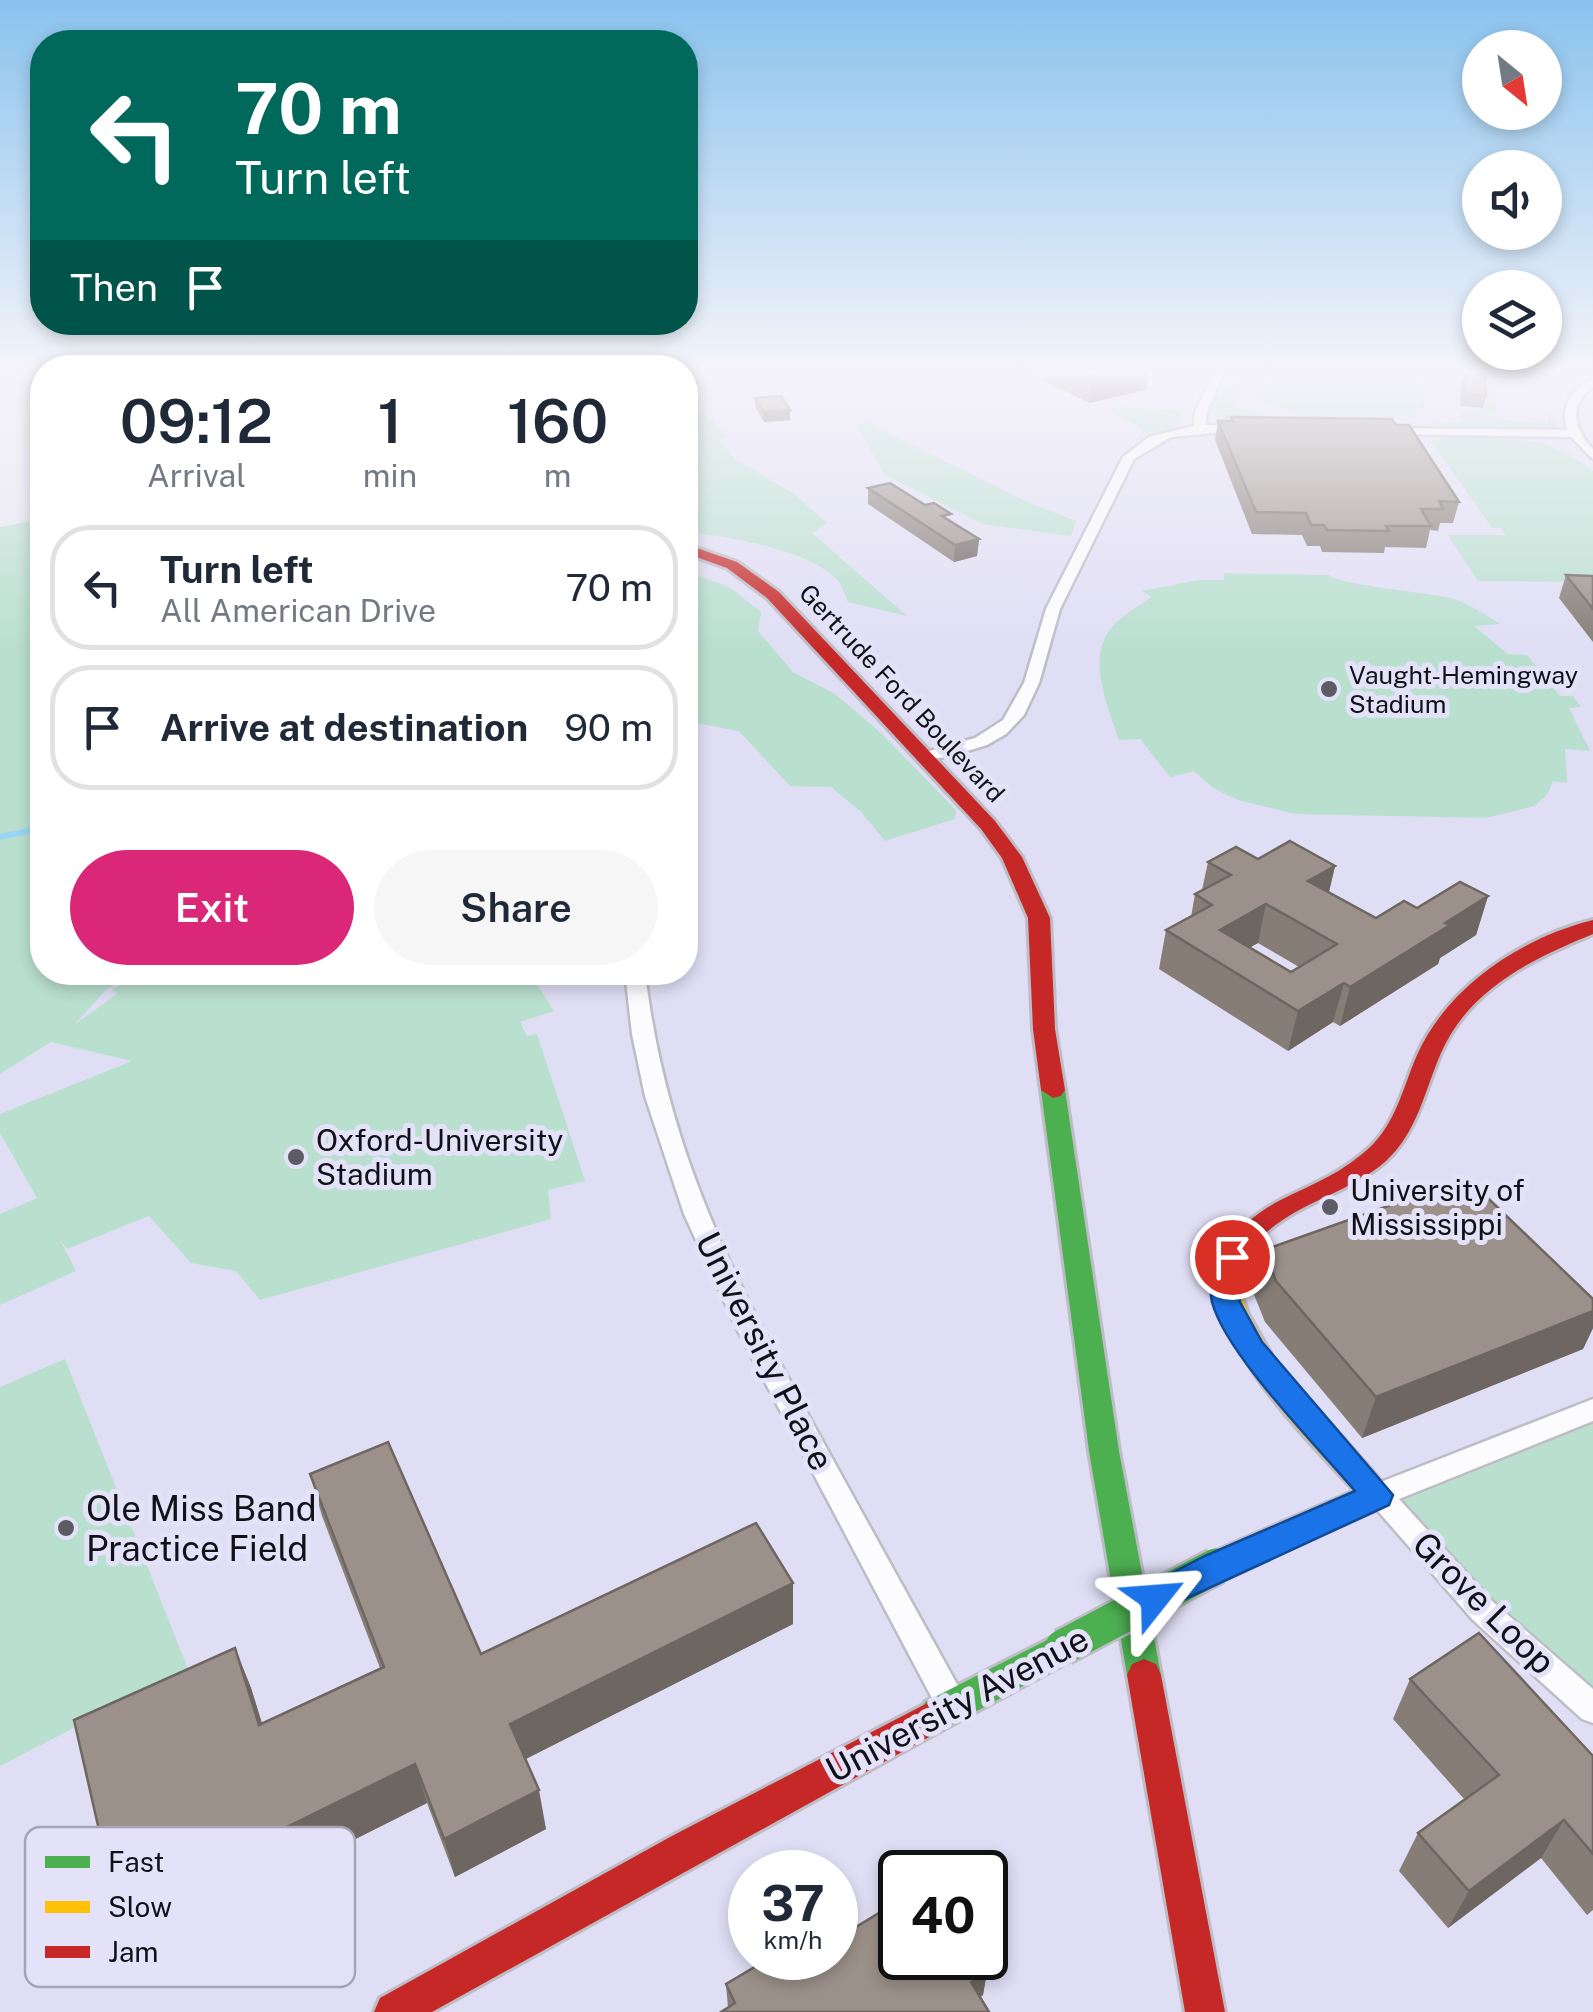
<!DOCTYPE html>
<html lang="en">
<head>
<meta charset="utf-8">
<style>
	:root { --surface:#fff; --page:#f6f6f7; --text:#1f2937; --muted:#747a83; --line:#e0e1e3; --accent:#db2777 }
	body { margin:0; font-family:"Public Sans",sans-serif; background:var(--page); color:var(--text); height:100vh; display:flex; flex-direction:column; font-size:38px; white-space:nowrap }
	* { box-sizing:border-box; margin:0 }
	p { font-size:32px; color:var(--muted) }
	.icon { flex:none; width:55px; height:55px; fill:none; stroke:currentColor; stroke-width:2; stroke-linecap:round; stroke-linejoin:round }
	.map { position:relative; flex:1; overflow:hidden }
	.drawer { position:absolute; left:30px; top:355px; width:668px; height:630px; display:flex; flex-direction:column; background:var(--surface); border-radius:40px; box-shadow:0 5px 15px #0003 }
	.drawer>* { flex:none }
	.hud { position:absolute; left:30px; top:30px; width:668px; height:305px; border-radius:40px; box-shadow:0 5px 15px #0003; background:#00695c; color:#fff; overflow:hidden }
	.needle { width:65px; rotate:150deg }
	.buttons { position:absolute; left:1462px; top:30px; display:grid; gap:20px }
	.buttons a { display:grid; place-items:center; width:100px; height:100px; border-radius:50%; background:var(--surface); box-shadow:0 5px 15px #0003; font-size:50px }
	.speed { position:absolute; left:728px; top:1850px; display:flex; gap:20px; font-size:50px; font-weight:700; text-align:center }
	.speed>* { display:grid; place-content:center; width:130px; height:130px; border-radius:50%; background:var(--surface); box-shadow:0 5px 15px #0003; line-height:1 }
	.speed small { font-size:25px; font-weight:400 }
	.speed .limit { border:5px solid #111; border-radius:15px; background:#fff; color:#111 }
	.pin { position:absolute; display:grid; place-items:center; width:85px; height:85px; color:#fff; margin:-42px; border:5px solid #fff; border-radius:50%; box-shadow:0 2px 10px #0007 }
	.me { position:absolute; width:110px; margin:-55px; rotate:62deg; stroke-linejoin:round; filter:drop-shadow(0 0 8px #0008) }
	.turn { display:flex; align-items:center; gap:35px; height:210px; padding:0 40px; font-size:45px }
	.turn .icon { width:130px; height:130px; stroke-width:2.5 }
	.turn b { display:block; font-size:70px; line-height:85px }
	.then { display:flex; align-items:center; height:95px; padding:0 40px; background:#0003; gap:20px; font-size:38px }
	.eta { display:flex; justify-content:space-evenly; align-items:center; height:170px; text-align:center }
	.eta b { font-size:60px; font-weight:600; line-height:70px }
	.button { display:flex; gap:20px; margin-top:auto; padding:20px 40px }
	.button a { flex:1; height:115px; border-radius:60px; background:var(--accent); color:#fff; font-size:40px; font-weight:600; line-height:115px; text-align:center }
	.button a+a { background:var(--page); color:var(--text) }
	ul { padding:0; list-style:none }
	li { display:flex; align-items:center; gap:30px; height:125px; margin:0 20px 15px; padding:0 20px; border:5px solid var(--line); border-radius:40px }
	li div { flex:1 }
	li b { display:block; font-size:38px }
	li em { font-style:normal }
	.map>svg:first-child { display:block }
	.built { fill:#e0def4; fill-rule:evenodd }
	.green { fill:#b9dfcf }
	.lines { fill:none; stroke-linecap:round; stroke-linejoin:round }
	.stream { stroke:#9ad6f4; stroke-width:6 }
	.street-casing { stroke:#bebdc6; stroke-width:5 }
	.fast-casing { stroke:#bebdc6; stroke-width:6 }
	.slow-casing { stroke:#bebdc6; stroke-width:6 }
	.jam-casing { stroke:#bebdc6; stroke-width:6 }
	.street { fill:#fcfbfd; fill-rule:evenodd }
	.fast { fill:#4caf50; fill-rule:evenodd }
	.slow { fill:#ffc107; fill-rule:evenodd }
	.jam { fill:#c62828; fill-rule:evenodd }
	.fast-bridge-casing { stroke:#bebdc6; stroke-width:40; stroke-linecap:butt }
	.fast-bridge { stroke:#4caf50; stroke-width:35 }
	.wall { fill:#867d77; fill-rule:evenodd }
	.shaded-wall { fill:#6d6661 }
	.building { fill:#9c918a; stroke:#6d6661; stroke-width:2.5; fill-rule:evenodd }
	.route { fill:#1a73e8; stroke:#114b97; stroke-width:2.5 }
	.poi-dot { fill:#5d5c65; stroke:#e4e2f8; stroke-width:4 }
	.labels { text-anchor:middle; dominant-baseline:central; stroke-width:10; stroke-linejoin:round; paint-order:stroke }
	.far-poi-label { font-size:25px; fill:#121118; stroke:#e4e2f8; text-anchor:start }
	.far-street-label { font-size:25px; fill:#121118; stroke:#e4e2f8 }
	.poi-label { font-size:30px; fill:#121118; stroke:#e4e2f8; text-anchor:start }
	.near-street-label { font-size:35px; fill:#121118; stroke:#e4e2f8 }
	.near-poi-label { font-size:35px; fill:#121118; stroke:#e4e2f8; text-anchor:start }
	.key { fill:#e4e2f8; stroke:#a5a3b5; stroke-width:2.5 }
	.key-label { font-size:28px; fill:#121118 }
</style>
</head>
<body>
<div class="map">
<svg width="1593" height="2012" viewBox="0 0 1593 2012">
	<rect width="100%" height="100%" fill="#e8e7f3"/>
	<path class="built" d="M 685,368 L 1593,368 L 1593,2012 L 0,2012 L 0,1074 L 64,1034 L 106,990 L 136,973 L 685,972 ZM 750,1872 L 835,1872 L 835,1958 L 750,1958 ZM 900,1872 L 985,1872 L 985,1958 L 900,1958 Z"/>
	<path class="green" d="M 1231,368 L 1245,368 L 1233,398 L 1235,405 L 1268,418 L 1222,421 L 1211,412 L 1216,398 L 1221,397 Z
		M 1268,368 L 1427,368 L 1424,372 L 1424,408 L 1418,408 L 1419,370 L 1415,417 C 1386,413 1353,425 1320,420 C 1299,417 1282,404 1260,402 Z
		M 1479,368 L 1525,368 L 1555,375 L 1498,371 L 1496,392 L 1492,393 L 1496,394 L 1496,413 L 1480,412 L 1505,420 L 1548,424 L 1548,414 L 1552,414 L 1557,428 L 1428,430 L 1430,424 L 1461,422 L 1461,412 L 1474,412 L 1474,407 L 1483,408 L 1482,400 L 1490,400 L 1483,397 Z
		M 685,397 L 726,435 L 720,441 L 736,460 L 793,493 L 827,523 L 812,533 L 907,616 L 848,602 C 845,595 842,585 837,580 C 812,550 723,535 685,532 Z
		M 1120,407 L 1181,410 L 1179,428 L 1142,434 L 1142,429 L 1111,412 L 1112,408 Z
		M 866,423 L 1030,503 L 1076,521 L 1071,536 L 982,524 L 885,475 L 857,425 Z
		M 1443,438 C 1505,439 1541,430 1593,471 L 1593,582 L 1478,581 L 1448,535 L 1506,535 L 1501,528 L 1492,528 L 1432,442 Z
		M 42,519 L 42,972 L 136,973 L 106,990 L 74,1025 L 117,994 L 112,989 L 151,973 L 530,973 L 554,1011 L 520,1022 L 527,1036 L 537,1034 L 585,1181 L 548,1190 L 551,1219 L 260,1300 L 236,1271 L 191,1263 L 149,1216 L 67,1249 L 60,1240 L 76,1271 L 0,1305 L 0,1214 L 37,1198 L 0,1133 L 0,1114 L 132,1061 L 51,1042 L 0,1074 L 0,527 Z
		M 685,571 L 729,587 L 761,612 L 758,631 L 793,672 L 835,694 L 881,733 L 956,810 L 955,819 L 885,841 L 861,812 L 831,787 L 790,786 L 739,731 L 695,723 L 685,705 Z
		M 1224,573 L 1329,575 C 1340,585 1429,593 1451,598 C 1469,603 1485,615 1500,624 L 1474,626 L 1508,654 L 1527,655 L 1560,696 L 1573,696 L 1581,707 L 1569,708 L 1590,751 L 1565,749 L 1567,783 L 1553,781 L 1547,795 L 1534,806 L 1486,818 L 1295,814 L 1238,800 L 1213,788 L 1194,771 L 1170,777 L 1140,739 L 1119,740 C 1108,706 1085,657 1113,626 C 1123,615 1139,606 1151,597 L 1142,591 L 1199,580 L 1224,580 Z
		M 65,1359 L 188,1669 L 0,1766 L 0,1387 Z
		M 1593,1410 L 1593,1709 L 1378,1495 Z"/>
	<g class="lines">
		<path class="stream" d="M 0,837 L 42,828"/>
		<defs>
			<path id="street" d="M 1216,368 L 1226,368 L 1207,412 L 1205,425 L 1241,425 L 1245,426 L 1245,430 L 1171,437 L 1134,459 L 1060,609 L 1039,683 L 1024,715 L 1006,734 L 987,745 L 947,757 L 919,760 L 919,754 L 975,738 L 1003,720 L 1024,683 L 1046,609 L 1123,457 L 1149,437 L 1194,426 L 1195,412 Z
				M 1593,379 L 1593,387 C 1568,404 1573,429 1593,449 L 1593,459 L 1571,437 L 1390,434 L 1384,431 L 1390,428 L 1567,430 C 1560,406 1571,389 1593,379 Z
				M 625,972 L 645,972 C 666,1149 733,1277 817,1431 C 866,1520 915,1608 964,1697 L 968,1707 L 964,1717 L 953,1721 L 942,1717 L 737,1329 L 684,1214 L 645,1096 L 632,1034 Z
				M 1593,1399 L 1593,1421 L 1399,1499 L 1493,1602 L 1593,1689 L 1593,1723 L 1582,1719 L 1473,1620 L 1364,1495 L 1368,1487 Z"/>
			<path id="fast" d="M 1053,1082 L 1065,1090 L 1119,1451 L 1161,1675 L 1156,1686 L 1144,1691 L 1132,1686 L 1127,1675 L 1089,1451 L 1041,1090 Z
				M 1063,1632 L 1075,1636 L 1080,1647 L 1075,1658 L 949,1726 L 937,1730 L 925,1726 L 920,1714 L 925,1702 Z"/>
			<path id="slow" d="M 1225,1273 L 1235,1276 L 1248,1314 L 1276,1363 L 1393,1495 L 1389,1504 L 1216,1580 L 1205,1576 L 1200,1566 L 1205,1556 L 1355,1491 C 1296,1427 1236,1369 1211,1283 L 1215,1276 Z"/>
			<path id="jam" d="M 685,544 L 737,562 L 779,592 L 995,821 L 1022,857 L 1050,918 L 1055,1029 L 1065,1090 L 1061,1096 L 1053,1098 L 1041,1090 L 1033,1029 L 1028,918 L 1002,858 L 981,829 L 767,598 L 727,568 L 685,553 Z
				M 1593,920 L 1593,934 C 1532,959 1469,989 1441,1053 C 1425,1090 1417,1133 1386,1161 C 1348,1195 1291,1203 1257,1242 C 1245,1256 1243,1274 1235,1290 L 1225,1293 L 1215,1290 L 1211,1283 C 1244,1188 1305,1205 1368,1149 C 1396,1124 1403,1087 1417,1055 C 1448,986 1521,938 1593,920 Z
				M 1144,1659 L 1156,1664 L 1161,1675 L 1225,2012 L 1185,2012 L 1127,1675 L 1132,1664 Z
				M 937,1698 L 949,1702 L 954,1714 L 949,1726 L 432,2012 L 374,2012 L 380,1998 L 670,1837 Z"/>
		</defs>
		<use href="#street" class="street-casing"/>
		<use href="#fast" class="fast-casing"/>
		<use href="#slow" class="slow-casing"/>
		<use href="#jam" class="jam-casing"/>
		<use href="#street" class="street"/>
		<use href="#fast" class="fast"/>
		<use href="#slow" class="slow"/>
		<use href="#jam" class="jam"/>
		<defs>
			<path id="fast-bridge" d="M 1063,1647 L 1216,1566"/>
		</defs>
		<use href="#fast-bridge" class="fast-bridge-casing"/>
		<use href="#fast-bridge" class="fast-bridge"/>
	</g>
	<path class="wall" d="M 1019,368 L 1149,368 L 1146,390 L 1089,403 Z
		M 1462,368 L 1484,368 L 1486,396 L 1483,408 L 1460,406 Z
		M 755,398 L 790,420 L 764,422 L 755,407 Z
		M 1231,417 L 1459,502 L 1453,523 L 1440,523 L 1438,531 L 1430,530 L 1426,548 L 1385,547 L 1384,553 L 1322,552 L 1320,546 L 1307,546 L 1302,535 L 1252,534 L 1215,440 L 1218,421 L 1230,421 Z
		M 868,488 L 950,521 L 979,539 L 977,556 L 954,562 L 868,504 Z
		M 1566,575 L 1593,576 L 1593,642 L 1559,598 Z
		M 1258,859 L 1335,866 L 1329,892 L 1376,918 L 1417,908 L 1488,896 L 1476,935 L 1440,958 L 1438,964 L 1340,1026 L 1333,1022 L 1288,1051 L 1159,969 L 1166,930 L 1191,917 L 1195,894 L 1202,890 L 1208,862 ZM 1258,943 L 1299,967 L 1291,972 L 1250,947 Z
		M 1264,1250 L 1593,1299 L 1593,1328 L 1583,1349 L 1362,1438 L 1265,1322 L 1253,1292 Z
		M 310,1474 L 481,1654 L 793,1624 L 525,1759 L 546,1829 L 455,1877 L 427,1803 L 91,1972 L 99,1830 L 235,1648 L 251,1688 L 262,1723 L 380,1668 L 322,1516 Z
		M 1410,1679 L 1593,1756 L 1593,1910 L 1587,1915 L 1541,1858 L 1448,1928 L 1399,1871 L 1418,1833 L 1465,1800 L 1393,1719 Z
		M 987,1971 L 983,1995 L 980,1997 L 728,2008 L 726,1984 Z"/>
	<path class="shaded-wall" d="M 1123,368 L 1149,368 L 1146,390 L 1089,403 L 1092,375 Z
		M 790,410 L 790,420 L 764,422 L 764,412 Z
		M 979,539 L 977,556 L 954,562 L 955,545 Z
		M 1335,866 L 1326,904 L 1308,881 Z
		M 1488,896 L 1476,935 L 1440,958 L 1438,964 L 1340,1026 L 1350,987 L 1445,923 Z
		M 1266,904 L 1258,943 L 1221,964 L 1220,930 Z
		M 1344,983 L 1333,1022 L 1288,1051 L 1298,1011 Z
		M 1593,1311 L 1593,1328 L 1583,1349 L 1362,1438 L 1376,1397 Z
		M 793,1583 L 793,1624 L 518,1763 L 510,1724 Z
		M 235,1648 L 251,1688 L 274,1764 L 259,1725 Z
		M 415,1764 L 427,1803 L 91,1972 L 67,1935 Z
		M 539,1790 L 546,1829 L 455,1877 L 444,1839 Z
		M 1564,1820 L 1541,1858 L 1448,1928 L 1469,1891 Z
		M 987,1971 L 983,1995 L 967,2006 L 971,1982 Z"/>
	<path class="building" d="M 1079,368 L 1123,368 L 1092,375 Z
		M 1465,368 L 1484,368 L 1486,396 L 1464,393 Z
		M 781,396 L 790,410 L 764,412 L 755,398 Z
		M 1231,417 L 1392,419 L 1396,425 L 1409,425 L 1459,502 L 1439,501 L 1443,509 L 1421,509 L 1431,526 L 1386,526 L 1389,531 L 1327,530 L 1324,525 L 1311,525 L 1306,513 L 1256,512 L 1218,421 L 1233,421 Z
		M 890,483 L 925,505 L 934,503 L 951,514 L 942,516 L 979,539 L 955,545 L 868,488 Z
		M 1566,575 L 1593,576 L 1593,609 Z
		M 1290,841 L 1335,866 L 1308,881 L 1376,918 L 1404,901 L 1417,908 L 1460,882 L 1488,896 L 1445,923 L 1450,925 L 1350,987 L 1344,983 L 1298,1011 L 1166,930 L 1212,905 L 1195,894 L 1231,875 L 1208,862 L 1236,847 L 1258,859 ZM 1266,904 L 1337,944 L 1291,972 L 1220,930 Z
		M 1467,1178 L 1593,1299 L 1593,1311 L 1376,1397 L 1276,1281 L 1264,1250 Z
		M 388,1442 L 481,1654 L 756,1523 L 793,1583 L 510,1724 L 539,1790 L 444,1839 L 415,1764 L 67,1935 L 51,1853 L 99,1830 L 74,1720 L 235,1648 L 259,1725 L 384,1667 L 310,1474 Z
		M 1479,1633 L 1593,1756 L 1593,1854 L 1564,1820 L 1469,1891 L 1418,1833 L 1499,1775 L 1410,1679 Z
		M 900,1900 L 900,1958 L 978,1958 L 987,1971 L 971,1982 L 989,2012 L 721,2012 L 735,2003 L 726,1984 L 770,1958 L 788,1958 L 793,1967 L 808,1958 L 835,1958 L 835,1940 Z"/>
	<linearGradient id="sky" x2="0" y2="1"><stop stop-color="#89c2ed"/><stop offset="0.57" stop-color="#f5f4fa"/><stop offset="1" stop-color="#f5f4fa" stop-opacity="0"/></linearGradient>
	<rect width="1593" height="650" fill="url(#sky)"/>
	<path class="route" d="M 1232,1247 L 1242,1250 L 1246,1257 L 1238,1278 L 1240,1302 L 1262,1342 L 1393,1495 L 1389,1505 L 1155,1613 L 1143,1609 L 1139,1598 L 1143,1588 L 1205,1556 L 1355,1491 C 1318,1447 1226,1355 1212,1302 C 1208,1284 1214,1265 1223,1250 Z"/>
	<g class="poi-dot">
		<circle cx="1329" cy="689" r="10"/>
		<circle cx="296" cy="1157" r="10"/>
		<circle cx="1330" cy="1207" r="10"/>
		<circle cx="66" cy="1528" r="10"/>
	</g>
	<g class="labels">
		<g class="far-poi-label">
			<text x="1349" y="675">Vaught-Hemingway<tspan x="1349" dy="29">Stadium</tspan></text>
		</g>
		<g class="far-street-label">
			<text transform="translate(902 693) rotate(47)">Gertrude Ford Boulevard</text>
		</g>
		<g class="poi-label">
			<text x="316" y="1140">Oxford-University<tspan x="316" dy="34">Stadium</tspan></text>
			<text x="1350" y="1190">University of<tspan x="1350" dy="34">Mississippi</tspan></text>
		</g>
		<g class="near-street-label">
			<text transform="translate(765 1351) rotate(63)">University Place</text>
			<text transform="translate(1484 1603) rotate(45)">Grove Loop</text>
			<text transform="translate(957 1704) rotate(-28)">University Avenue</text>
		</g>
		<g class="near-poi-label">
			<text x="86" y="1508">Ole Miss Band<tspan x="86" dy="40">Practice Field</tspan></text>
		</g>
	</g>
	<rect x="25" y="1827" width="330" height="160" rx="15" class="key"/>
	<rect x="45" y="1856" width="45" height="12" fill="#4caf50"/>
	<rect x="45" y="1901" width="45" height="12" fill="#ffc107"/>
	<rect x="45" y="1946" width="45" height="12" fill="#c62828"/>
	<g class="key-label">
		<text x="108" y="1872">Fast</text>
		<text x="108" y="1917">Slow</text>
		<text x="108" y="1962">Jam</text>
	</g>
</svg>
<div class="buttons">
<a><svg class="needle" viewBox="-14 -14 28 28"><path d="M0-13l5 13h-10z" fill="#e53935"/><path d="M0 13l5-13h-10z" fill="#747a83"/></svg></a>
<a><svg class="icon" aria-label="sound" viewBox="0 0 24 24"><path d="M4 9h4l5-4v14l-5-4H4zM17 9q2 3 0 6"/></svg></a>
<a><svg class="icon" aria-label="layers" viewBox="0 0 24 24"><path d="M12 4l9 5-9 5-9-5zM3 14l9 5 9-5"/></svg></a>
</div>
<div class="speed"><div>37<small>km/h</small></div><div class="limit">40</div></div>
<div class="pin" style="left:1232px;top:1257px;background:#d93025"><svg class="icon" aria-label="arrive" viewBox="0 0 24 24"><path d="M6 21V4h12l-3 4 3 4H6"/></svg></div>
<svg class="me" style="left:1155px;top:1598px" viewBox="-20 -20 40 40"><path d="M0-17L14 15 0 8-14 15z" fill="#1a73e8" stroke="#fff" stroke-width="4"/></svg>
<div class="hud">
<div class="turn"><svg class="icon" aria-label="left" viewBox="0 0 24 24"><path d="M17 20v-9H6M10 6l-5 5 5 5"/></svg><div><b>70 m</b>Turn left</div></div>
<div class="then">Then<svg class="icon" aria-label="arrive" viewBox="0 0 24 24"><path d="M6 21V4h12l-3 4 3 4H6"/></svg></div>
</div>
<section class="drawer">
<div class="eta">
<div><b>09:12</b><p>Arrival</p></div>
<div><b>1</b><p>min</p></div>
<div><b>160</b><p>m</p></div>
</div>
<ul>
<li><svg class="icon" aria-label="left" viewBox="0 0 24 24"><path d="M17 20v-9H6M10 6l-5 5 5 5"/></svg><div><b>Turn left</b><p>All American Drive</p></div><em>70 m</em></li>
<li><svg class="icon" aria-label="arrive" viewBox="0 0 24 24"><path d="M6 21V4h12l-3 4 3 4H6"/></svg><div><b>Arrive at destination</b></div><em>90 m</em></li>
</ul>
<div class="button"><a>Exit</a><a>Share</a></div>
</section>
</div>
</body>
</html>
